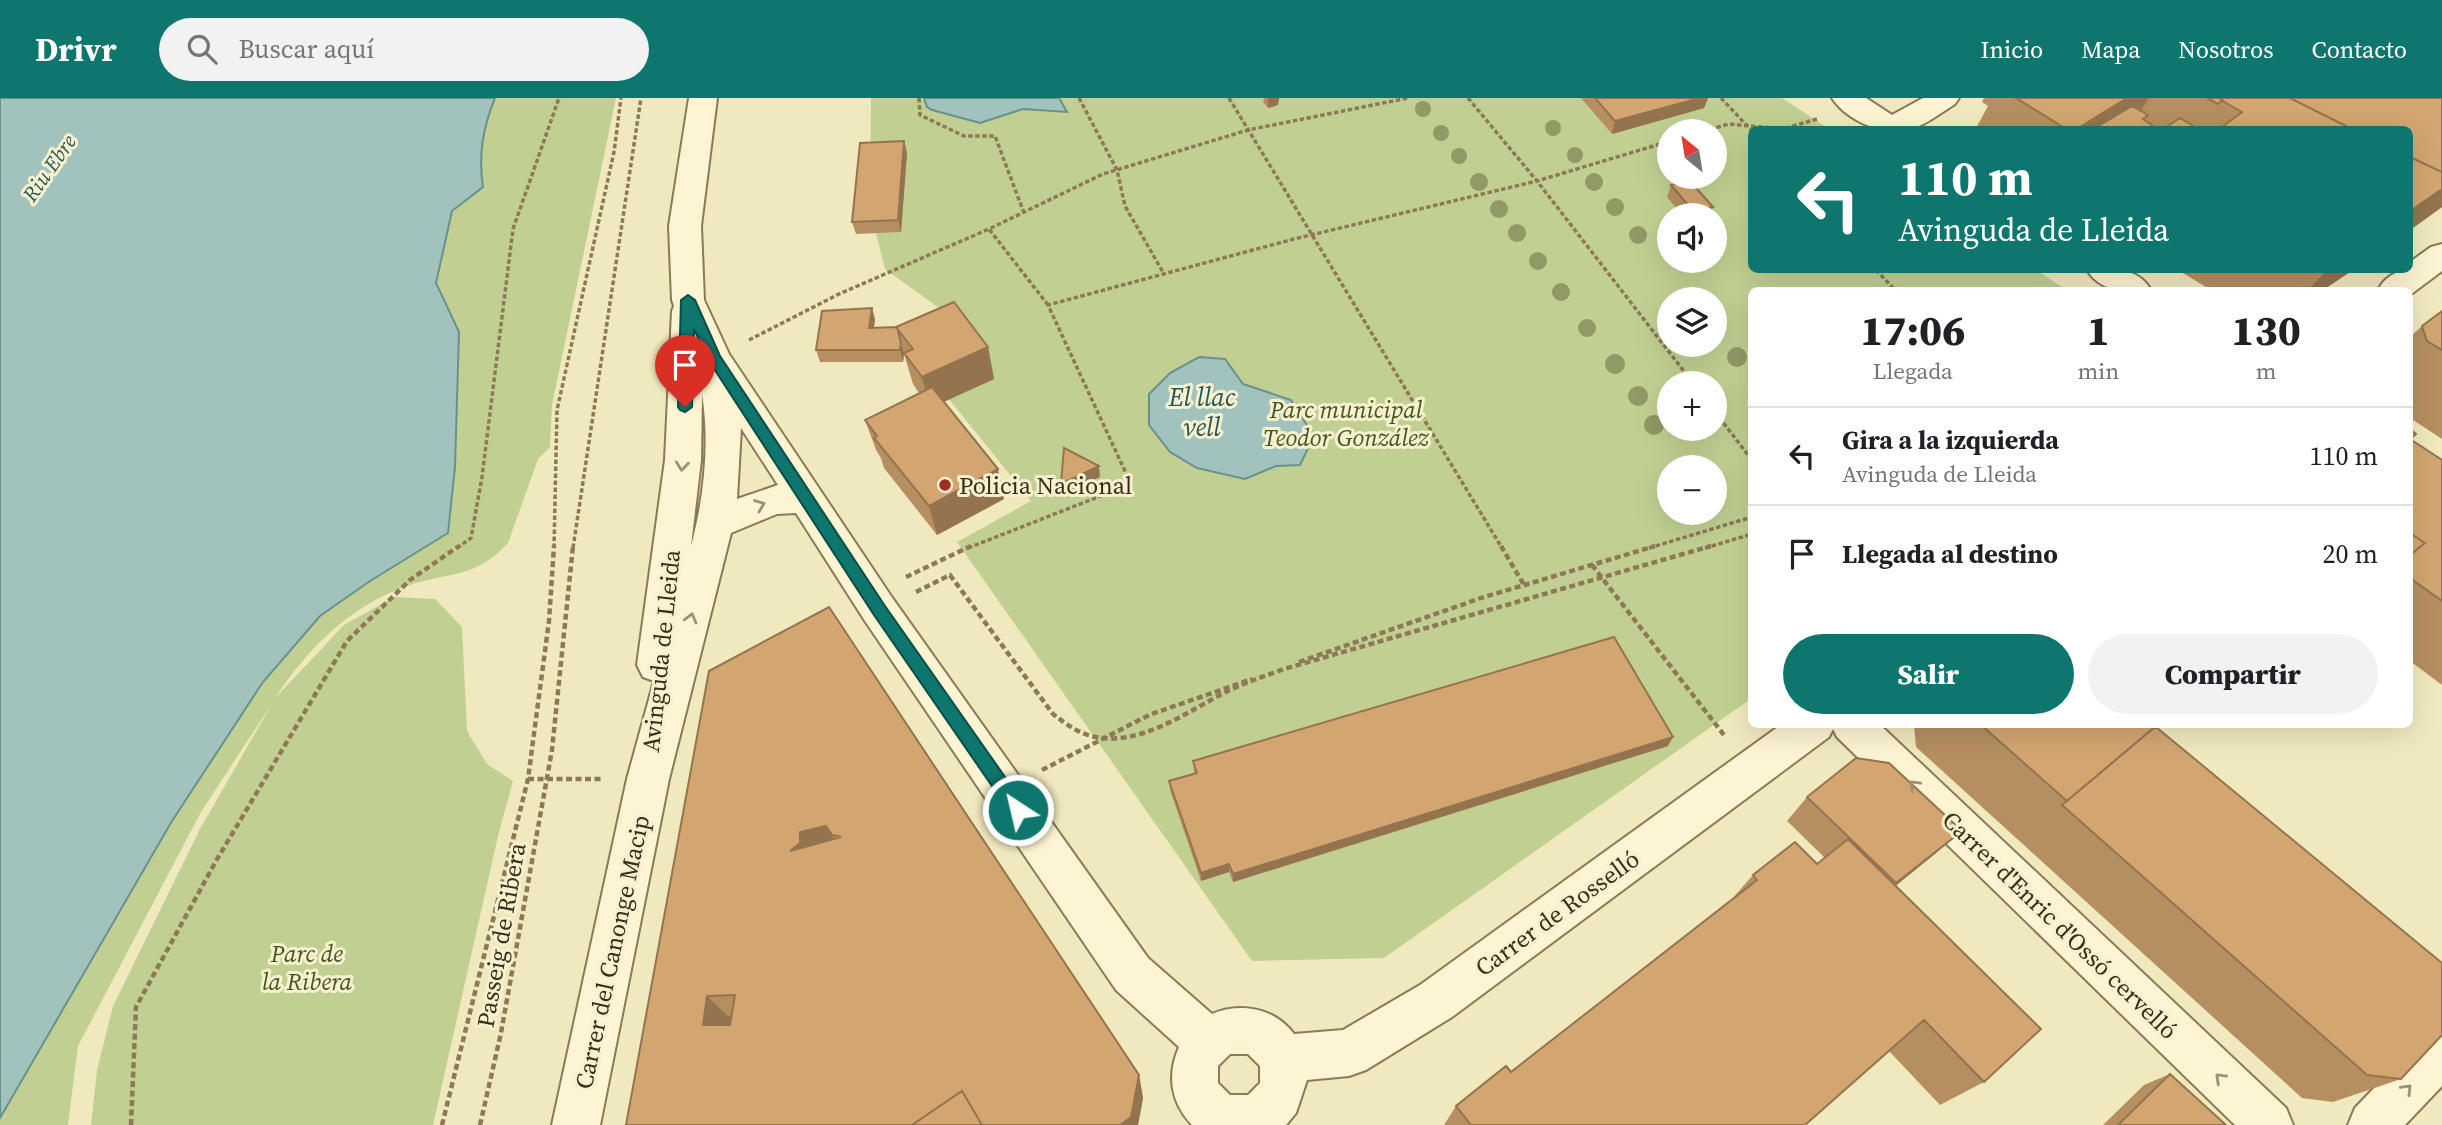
<!DOCTYPE html>
<html lang="es">
<head>
<meta charset="utf-8">
<style>
	:root { --surface:#fff; --page:#f2f2f2; --text:#202124; --muted:#757577; --line:#e0e0e0; --accent:#0f766e }
	body { margin:0; font-family:"Source Serif 4",serif; background:var(--page); color:var(--text); height:100vh; display:flex; flex-direction:column; font-size:26px; white-space:nowrap }
	* { box-sizing:border-box; margin:0 }
	p { font-size:23px; color:var(--muted) }
	.icon { flex:none; width:38px; height:38px; fill:none; stroke:currentColor; stroke-width:2; stroke-linecap:round; stroke-linejoin:round }
	.map { position:relative; flex:1; overflow:hidden }
	.side { position:absolute; left:1748px; top:189px; width:665px; height:441px; display:flex; flex-direction:column; background:var(--surface); border-radius:10px; box-shadow:0 7px 28px #0002 }
	.side>* { flex:none }
	.hud { position:absolute; left:1748px; top:28px; width:665px; height:147px; border-radius:10px; box-shadow:0 7px 28px #0002; background:#0f766e; color:#fff; overflow:hidden }
	.needle { width:46px; rotate:330deg }
	.controls { position:absolute; left:1657px; top:21px; display:grid; gap:14px }
	.controls a { display:grid; place-items:center; width:70px; height:70px; border-radius:50%; background:var(--surface); box-shadow:0 7px 28px #0002; font-size:35px }
	.pin { position:absolute; display:grid; place-items:center; width:60px; height:60px; color:#fff; margin:-72px -30px; border-radius:50% 50% 50% 0; rotate:-45deg; box-shadow:0 0 7px #0007 }
	.pin .icon { rotate:45deg }
	.me { position:absolute; width:77px; margin:-38px; rotate:325deg; stroke-linejoin:round; filter:drop-shadow(0 0 5px #0008) }
	.turn { display:flex; align-items:center; gap:24px; height:147px; padding:0 35px; font-size:32px }
	.turn .icon { width:91px; height:91px; stroke-width:2.5 }
	.turn b { display:block; font-size:49px; line-height:60px }
	.eta { display:flex; justify-content:space-evenly; align-items:center; height:119px; text-align:center }
	.eta b { font-size:42px; font-weight:800; line-height:49px }
	.primary-button { display:flex; gap:14px; margin-top:auto; padding:14px 35px }
	.primary-button a { flex:1; height:80px; border-radius:42px; background:var(--accent); color:#fff; font-size:28px; font-weight:800; line-height:80px; text-align:center }
	.primary-button a+a { background:var(--page); color:var(--text) }
	ul { padding:0; list-style:none }
	li { display:flex; align-items:center; gap:21px; height:98px; padding:0 35px; border-top:2px solid var(--line) }
	li div { flex:1 }
	li b { display:block; font-size:26px }
	li em { font-style:normal }
	header { display:flex; align-items:center; gap:42px; box-sizing:border-box; height:98px; padding:0 35px; background:var(--accent); color:#fff }
	header strong { font-size:33px }
	nav { display:flex; gap:38px; margin-inline-start:auto; font-size:24px }
	.search { width:490px; height:63px; background:var(--page); display:flex; align-items:center; gap:18px; box-sizing:border-box; padding:0 24px; border-radius:38px; color:var(--muted); font-size:26px }
	.map>svg:first-child { display:block }
	.green { fill:#c1d092; fill-rule:evenodd }
	.water { fill:#a2c3bd; stroke:#69918c; stroke-width:2 }
	.lines { fill:none; stroke-linecap:round; stroke-linejoin:round }
	.minor-casing { stroke:#8c7955; stroke-width:4 }
	.path-far1 { stroke:#8c7955; stroke-width:3.5; stroke-dasharray:4.5 2.5; stroke-linecap:butt }
	.path { stroke:#8c7955; stroke-width:4.5; stroke-dasharray:6 3.5; stroke-linecap:butt }
	.minor { fill:#fcf4d2; fill-rule:evenodd }
	.tree { fill:#919967 }
	.wall { fill:#b58f61 }
	.shaded-wall { fill:#94744f }
	.building { fill:#d3a671; stroke:#94744f; stroke-width:2; fill-rule:evenodd }
	.oneway { stroke:#9b9176 }
	.route { fill:#0f766e; stroke:#0a4d48; stroke-width:2 }
	.poi-dot { fill:#a02f20; stroke:#f8f1cf; stroke-width:2.5 }
	.labels { text-anchor:middle; dominant-baseline:central; stroke-width:6; stroke-linejoin:round; paint-order:stroke }
	.far-water-label { font-size:21px; font-style:italic; fill:#29585b; stroke:#f8f1cf }
	.park-label { font-size:24px; font-style:italic; fill:#435820; stroke:#f8f1cf }
	.poi-label { font-size:24px; fill:#3a2e1b; stroke:#f8f1cf; text-anchor:start }
	.street-label { font-size:24px; fill:#3a2e1b; stroke:#f8f1cf }
	.water-label { font-size:26px; font-style:italic; fill:#29585b; stroke:#f8f1cf }
</style>
</head>
<body>
<header>
<strong>Drivr</strong>
<div class="search"><svg class="icon" aria-label="search" viewBox="0 0 24 24"><circle cx="10" cy="10" r="6"/><path d="M15 15l6 6"/></svg>Buscar aquí</div>
<nav><a>Inicio</a><a>Mapa</a><a>Nosotros</a><a>Contacto</a></nav>
</header>
<div class="map">
<svg width="2442" height="1027" viewBox="0 0 2442 1027">
	<rect width="100%" height="100%" fill="#f1e9be"/>
	<path class="green" d="M 495,0 L 616,0 L 552,307 L 550,349 L 538,361 L 508,445 C 474,482 449,473 407,488 C 350,508 308,550 275,600 L 344,527 L 394,499 L 435,501 L 462,529 L 467,633 L 487,666 L 513,683 L 498,738 L 433,1027 L 91,1027 L 97,972 L 113,908 L 200,731 L 273,604 L 201,714 L 78,948 L 68,1027 L 0,1027 L 0,1020 L 172,723 L 263,584 L 320,518 L 370,483 L 448,435 L 455,369 L 459,234 L 436,185 L 452,113 L 483,89 C 478,56 483,30 495,0 Z
		M 871,0 L 1782,0 L 1829,31 L 1752,32 L 1752,172 L 2036,172 L 2067,192 L 1752,192 L 1752,600 L 1384,860 L 1252,863 L 957,444 L 1031,403 L 940,290 L 946,215 L 885,171 L 870,112 ZM 1670,33 L 1715,33 L 1715,79 L 1670,79 ZM 1670,117 L 1715,117 L 1715,163 L 1670,163 ZM 1670,201 L 1715,201 L 1715,247 L 1670,247 ZM 1670,285 L 1715,285 L 1715,331 L 1670,331 ZM 1670,369 L 1715,369 L 1715,415 L 1670,415 Z"/>
	<path class="water" d="M 0,0 L 495,0 C 483,30 478,56 483,89 L 452,113 L 436,185 L 459,234 L 455,369 L 448,435 L 370,483 L 320,518 L 263,584 L 172,723 L 0,1020 Z
		M 924,0 L 1059,0 L 1067,14 L 1023,11 L 980,25 L 932,12 L 927,9 Z
		M 1199,259 L 1225,261 L 1243,286 L 1291,302 L 1314,338 L 1300,367 L 1276,368 L 1245,381 L 1197,370 L 1170,354 L 1149,327 L 1149,296 L 1170,275 Z"/>
	<g class="lines">
		<defs>
			<path id="minor" d="M 689,0 L 717,0 L 701,128 L 704,202 L 729,256 L 893,501 L 1148,860 L 1212,916 C 1240,904 1275,910 1294,936 L 1343,932 L 1420,887 L 1782,626 L 1879,626 L 2286,1010 L 2293,1027 L 2235,1027 L 1837,639 L 1833,631 L 1829,639 L 1452,919 L 1366,972 L 1349,978 L 1307,982 L 1296,1015 L 1286,1027 L 1192,1027 C 1170,1004 1167,976 1179,949 L 1116,892 L 865,523 L 796,415 L 777,416 L 731,435 L 669,681 L 600,1027 L 552,1027 L 627,681 L 654,583 L 643,579 L 637,567 L 665,362 L 672,213 L 674,208 L 672,202 L 669,128 ZM 702,296 C 710,345 704,400 691,448 L 701,362 ZM 741,330 L 778,387 L 737,401 ZM 1230,956 L 1248,956 L 1260,968 L 1260,985 L 1248,997 L 1230,997 L 1218,985 L 1218,968 Z
				M 1832,0 L 1866,0 L 1892,17 L 1923,0 L 1959,0 L 1955,6 C 1942,14 1926,27 1911,31 C 1884,39 1847,23 1832,0 Z
				M 2442,146 L 2442,173 L 2410,197 L 2410,192 L 2378,192 C 2384,180 2396,172 2410,172 L 2410,164 L 2431,149 Z
				M 2087,172 C 2111,170 2138,169 2151,192 C 2128,194 2101,195 2087,172 Z
				M 2442,931 L 2442,988 L 2405,1027 L 2348,1027 L 2355,1010 L 2425,937 Z"/>
		</defs>
		<use href="#minor" class="minor-casing"/>
		<path class="path-far1" d="M 919,0 L 920,17 L 964,38 L 995,38 L 1024,115
			M 1079,0 L 1117,72 L 1125,108 L 1164,176
			M 1229,0 L 1502,450
			M 1468,0 L 1537,83 L 1693,285
			M 1721,0 L 1752,33
			M 1703,33 L 1729,26 L 1783,31 L 1817,21
			M 1876,172 L 1895,192
			M 1048,207 L 989,131 L 1103,76 L 1248,32 L 1408,0
			M 749,242 L 839,196 L 989,131
			M 1715,314 L 1752,362
			M 457,450 L 471,440 L 482,379 L 513,131 L 559,0
			M 554,450 L 557,312 L 614,54 L 621,0
			M 573,450 L 641,0
			M 968,450 L 1131,386 L 1048,207 L 1294,141 L 1537,83 L 1670,43
			M 1649,450 L 1752,419
			M 1705,450 L 1752,436"/>
		<path class="path" d="M 1501,448 L 1524,487
			M 1592,467 L 1724,637
			M 906,479 L 971,448
			M 916,494 L 950,477 L 1053,616 C 1066,626 1079,636 1096,639 C 1143,648 1189,612 1228,593 C 1246,584 1265,578 1284,571 L 1711,448
			M 1299,564 L 1481,500 L 1655,448
			M 1042,672 L 1149,617 L 1252,581
			M 528,681 L 604,681
			M 131,1027 L 136,909 L 216,763 L 347,543 L 410,482 L 459,448
			M 442,1027 L 528,681 L 549,523 L 554,448
			M 480,1027 L 501,935 L 552,652 L 573,448"/>
		<use href="#minor" class="minor"/>
	</g>
	<g class="tree">
		<circle cx="1423" cy="11" r="8"/>
		<circle cx="1553" cy="30" r="8"/>
		<circle cx="1441" cy="35" r="8"/>
		<circle cx="1575" cy="57" r="8"/>
		<circle cx="1459" cy="58" r="8"/>
		<circle cx="1479" cy="84" r="9"/>
		<circle cx="1594" cy="84" r="9"/>
		<circle cx="1615" cy="109" r="9"/>
		<circle cx="1499" cy="111" r="9"/>
		<circle cx="1517" cy="135" r="9"/>
		<circle cx="1638" cy="137" r="9"/>
		<circle cx="1538" cy="163" r="9"/>
		<circle cx="1561" cy="194" r="9"/>
		<circle cx="1587" cy="230" r="9"/>
		<circle cx="1737" cy="259" r="10"/>
		<circle cx="1615" cy="266" r="10"/>
		<circle cx="1638" cy="298" r="10"/>
		<circle cx="1654" cy="327" r="10"/>
	</g>
	<path class="wall" d="M 1264,0 L 1279,0 L 1278,7 L 1268,10 L 1263,4 Z
		M 1581,0 L 1708,0 L 1704,10 L 1612,36 Z
		M 1984,0 L 2442,0 L 2442,109 L 2410,132 L 2410,32 L 1975,32 L 1988,8 L 1982,4 Z
		M 904,43 L 907,55 L 901,134 L 856,136 L 852,124 Z
		M 1671,87 L 1713,109 L 1710,117 L 1682,117 L 1667,99 Z
		M 2178,172 L 2353,172 L 2323,192 L 2211,192 Z
		M 2442,213 L 2442,341 L 2410,320 L 2410,239 L 2422,228 Z
		M 875,221 L 874,230 L 897,229 L 988,249 L 994,281 L 944,304 L 1004,401 L 937,437 L 884,370 L 881,360 L 876,352 L 865,322 L 919,295 L 913,286 L 904,256 L 903,264 L 820,264 L 816,252 Z
		M 2410,331 L 2410,341 L 2442,362 L 2442,587 L 2410,563 Z
		M 709,573 L 1139,977 L 1143,1000 L 1138,1027 L 626,1027 Z
		M 1915,626 L 2154,626 L 2151,632 L 2401,981 L 2333,1004 L 2302,1000 L 1916,649 L 1914,628 Z
		M 1668,648 L 1233,784 L 1229,774 L 1201,783 L 1170,692 L 1169,683 L 1194,675 L 1193,663 Z
		M 1807,699 L 1936,755 L 1895,788 L 1984,984 L 1940,1007 L 1889,953 L 1805,1027 L 1444,1027 L 1456,1008 L 1511,974 L 1732,801 L 1753,777 L 1817,766 L 1825,760 L 1787,723 Z
		M 2170,976 L 2226,1027 L 2103,1027 L 2144,987 Z"/>
	<path class="shaded-wall" d="M 1268,0 L 1279,0 L 1278,7 L 1268,10 Z
		M 1700,0 L 1708,0 L 1704,10 L 1612,36 L 1615,23 Z
		M 2127,0 L 2149,0 L 2131,27 L 2124,32 L 2075,32 Z
		M 904,43 L 907,55 L 901,134 L 898,122 Z
		M 2442,91 L 2442,95 L 2410,130 L 2410,113 Z
		M 2442,95 L 2442,109 L 2410,132 L 2410,130 Z
		M 1713,109 L 1710,117 L 1693,117 L 1694,114 Z
		M 2327,172 L 2353,172 L 2323,192 L 2308,192 Z
		M 872,210 L 875,221 L 872,241 L 869,230 Z
		M 901,245 L 904,256 L 903,264 L 900,252 Z
		M 988,249 L 994,281 L 930,310 L 922,279 Z
		M 1099,368 L 1100,379 L 1063,397 L 1061,386 Z
		M 998,371 L 1004,401 L 937,437 L 929,408 Z
		M 1673,639 L 1668,648 L 1233,784 L 1233,776 Z
		M 826,728 L 847,762 L 790,753 L 800,734 Z
		M 1962,733 L 1936,755 L 1872,807 L 1896,785 Z
		M 1229,766 L 1229,774 L 1201,783 L 1201,775 Z
		M 707,898 L 735,925 L 733,947 L 703,927 Z
		M 1139,977 L 1143,1000 L 1138,1027 L 1120,1027 Z"/>
	<path class="building" d="M 1595,0 L 1700,0 L 1615,23 Z
		M 2016,0 L 2127,0 L 2075,32 L 2068,32 Z
		M 2207,0 L 2224,0 L 2218,6 Z
		M 2224,0 L 2290,0 L 2354,32 L 2218,32 L 2242,14 L 2221,2 Z
		M 2290,0 L 2442,0 L 2442,74 L 2410,59 L 2410,32 L 2354,32 Z
		M 2132,8 L 2148,17 L 2143,21 L 2159,32 L 2092,32 Z
		M 2180,20 L 2200,32 L 2162,32 Z
		M 904,43 L 898,122 L 852,124 L 860,45 Z
		M 2410,59 L 2442,74 L 2442,91 L 2410,113 Z
		M 1689,82 L 1713,109 L 1694,114 L 1671,87 Z
		M 954,204 L 988,249 L 922,279 L 904,255 L 913,251 L 896,229 Z
		M 872,210 L 869,230 L 897,229 L 901,245 L 900,252 L 816,252 L 822,213 Z
		M 2442,213 L 2442,252 L 2427,243 L 2422,228 Z
		M 932,289 L 998,371 L 929,408 L 874,340 L 877,338 L 865,322 Z
		M 2410,331 L 2416,336 L 2410,341 Z
		M 2410,341 L 2442,362 L 2442,503 L 2410,480 L 2410,457 L 2425,445 L 2410,435 Z
		M 1064,350 L 1099,368 L 1061,386 Z
		M 2410,435 L 2425,445 L 2410,457 Z
		M 829,509 L 1139,977 L 1131,1019 L 1120,1027 L 982,1027 L 962,993 L 912,1027 L 626,1027 L 709,573 ZM 826,728 L 832,737 L 841,739 L 790,753 L 800,745 L 800,734 ZM 735,897 L 730,927 L 703,927 L 707,898 Z
		M 1614,539 L 1673,639 L 1233,776 L 1229,766 L 1201,775 L 1169,683 L 1197,675 L 1193,663 Z
		M 1980,626 L 2154,626 L 2156,628 L 2067,703 Z
		M 2156,629 L 2442,865 L 2442,937 L 2401,981 L 2367,977 L 2062,707 L 2151,632 Z
		M 1856,660 L 1889,665 L 1962,733 L 1896,785 L 1807,699 Z
		M 1848,741 L 2041,931 L 1984,984 L 1924,922 L 1805,1027 L 1471,1027 L 1456,1008 L 1506,968 L 1511,974 L 1757,782 L 1753,777 L 1795,744 L 1817,766 Z
		M 729,919 L 731,919 L 730,927 L 728,927 Z
		M 2170,976 L 2226,1027 L 2118,1027 Z
		M 962,993 L 982,1027 L 912,1027 Z"/>
	<defs><path id="oneway-chevron" d="M-2-3.5L2.5 0L-2 3.5" fill="none" stroke-width="1.6" stroke-linecap="round" stroke-linejoin="round" transform="scale(1.75)"/></defs>
	<g class="oneway">
		<use href="#oneway-chevron" transform="translate(682 368) rotate(96)"/>
		<use href="#oneway-chevron" transform="translate(760 407) rotate(-21)"/>
		<use href="#oneway-chevron" transform="translate(691 520) rotate(-75)"/>
		<use href="#oneway-chevron" transform="translate(1914 687) rotate(-136)"/>
		<use href="#oneway-chevron" transform="translate(2220 980) rotate(-136)"/>
		<use href="#oneway-chevron" transform="translate(2407 991) rotate(-46)"/>
	</g>
	<path class="route" d="M 688,197 L 695,202 L 720,258 L 885,508 L 1024,706 L 1027,712 L 1024,717 L 1018,720 L 1012,717 L 874,517 L 709,263 L 694,231 L 692,309 L 685,314 L 680,312 L 678,309 L 681,202 Z"/>
	<circle class="poi-dot" cx="945" cy="387" r="7"/>
	<g class="labels">
		<g class="far-water-label">
			<text transform="translate(49 70) rotate(-55)">Riu Ebre</text>
		</g>
		<g class="park-label">
			<text x="1346" y="311">Parc municipal<tspan x="1346" dy="28">Teodor González</tspan></text>
			<text x="307" y="855">Parc de<tspan x="307" dy="28">la Ribera</tspan></text>
		</g>
		<g class="poi-label">
			<text x="959" y="387">Policia Nacional</text>
		</g>
		<g class="street-label">
			<text transform="translate(661 553) rotate(-84)">Avinguda de Lleida</text>
			<text transform="translate(1557 815) rotate(-36)">Carrer de Rosselló</text>
			<text transform="translate(2060 827) rotate(44)">Carrer d'Enric d'Ossó cervelló</text>
			<text transform="translate(501 837) rotate(-80)">Passeig de Ribera</text>
			<text transform="translate(612 854) rotate(-78)">Carrer del Canonge Macip</text>
		</g>
		<g class="water-label">
			<text x="1202" y="299">El llac<tspan x="1202" dy="30">vell</tspan></text>
		</g>
	</g>
</svg>
<div class="controls">
<a><svg class="needle" viewBox="-14 -14 28 28"><path d="M0-13l5 13h-10z" fill="#e53935"/><path d="M0 13l5-13h-10z" fill="#757577"/></svg></a>
<a><svg class="icon" aria-label="sound" viewBox="0 0 24 24"><path d="M4 9h4l5-4v14l-5-4H4zM17 9q2 3 0 6"/></svg></a>
<a><svg class="icon" aria-label="layers" viewBox="0 0 24 24"><path d="M12 4l9 5-9 5-9-5zM3 14l9 5 9-5"/></svg></a>
<a>+</a>
<a>−</a>
</div>
<div class="pin" style="left:685px;top:309px;background:#d93025"><svg class="icon" aria-label="arrive" viewBox="0 0 24 24"><path d="M6 21V4h12l-3 4 3 4H6"/></svg></div>
<svg class="me" style="left:1018px;top:712px" viewBox="-20 -20 40 40"><circle r="17" fill="#0f766e" stroke="#fff" stroke-width="3"/><path d="M0-11L8 9 0 5-8 9z" fill="#fff"/></svg>
<div class="hud">
<div class="turn"><svg class="icon" aria-label="left" viewBox="0 0 24 24"><path d="M17 20v-9H6M10 6l-5 5 5 5"/></svg><div><b>110 m</b>Avinguda de Lleida</div></div>
</div>
<section class="side">
<div class="eta">
<div><b>17:06</b><p>Llegada</p></div>
<div><b>1</b><p>min</p></div>
<div><b>130</b><p>m</p></div>
</div>
<ul>
<li><svg class="icon" aria-label="left" viewBox="0 0 24 24"><path d="M17 20v-9H6M10 6l-5 5 5 5"/></svg><div><b>Gira a la izquierda</b><p>Avinguda de Lleida</p></div><em>110 m</em></li>
<li><svg class="icon" aria-label="arrive" viewBox="0 0 24 24"><path d="M6 21V4h12l-3 4 3 4H6"/></svg><div><b>Llegada al destino</b></div><em>20 m</em></li>
</ul>
<div class="primary-button"><a>Salir</a><a>Compartir</a></div>
</section>
</div>
</body>
</html>
